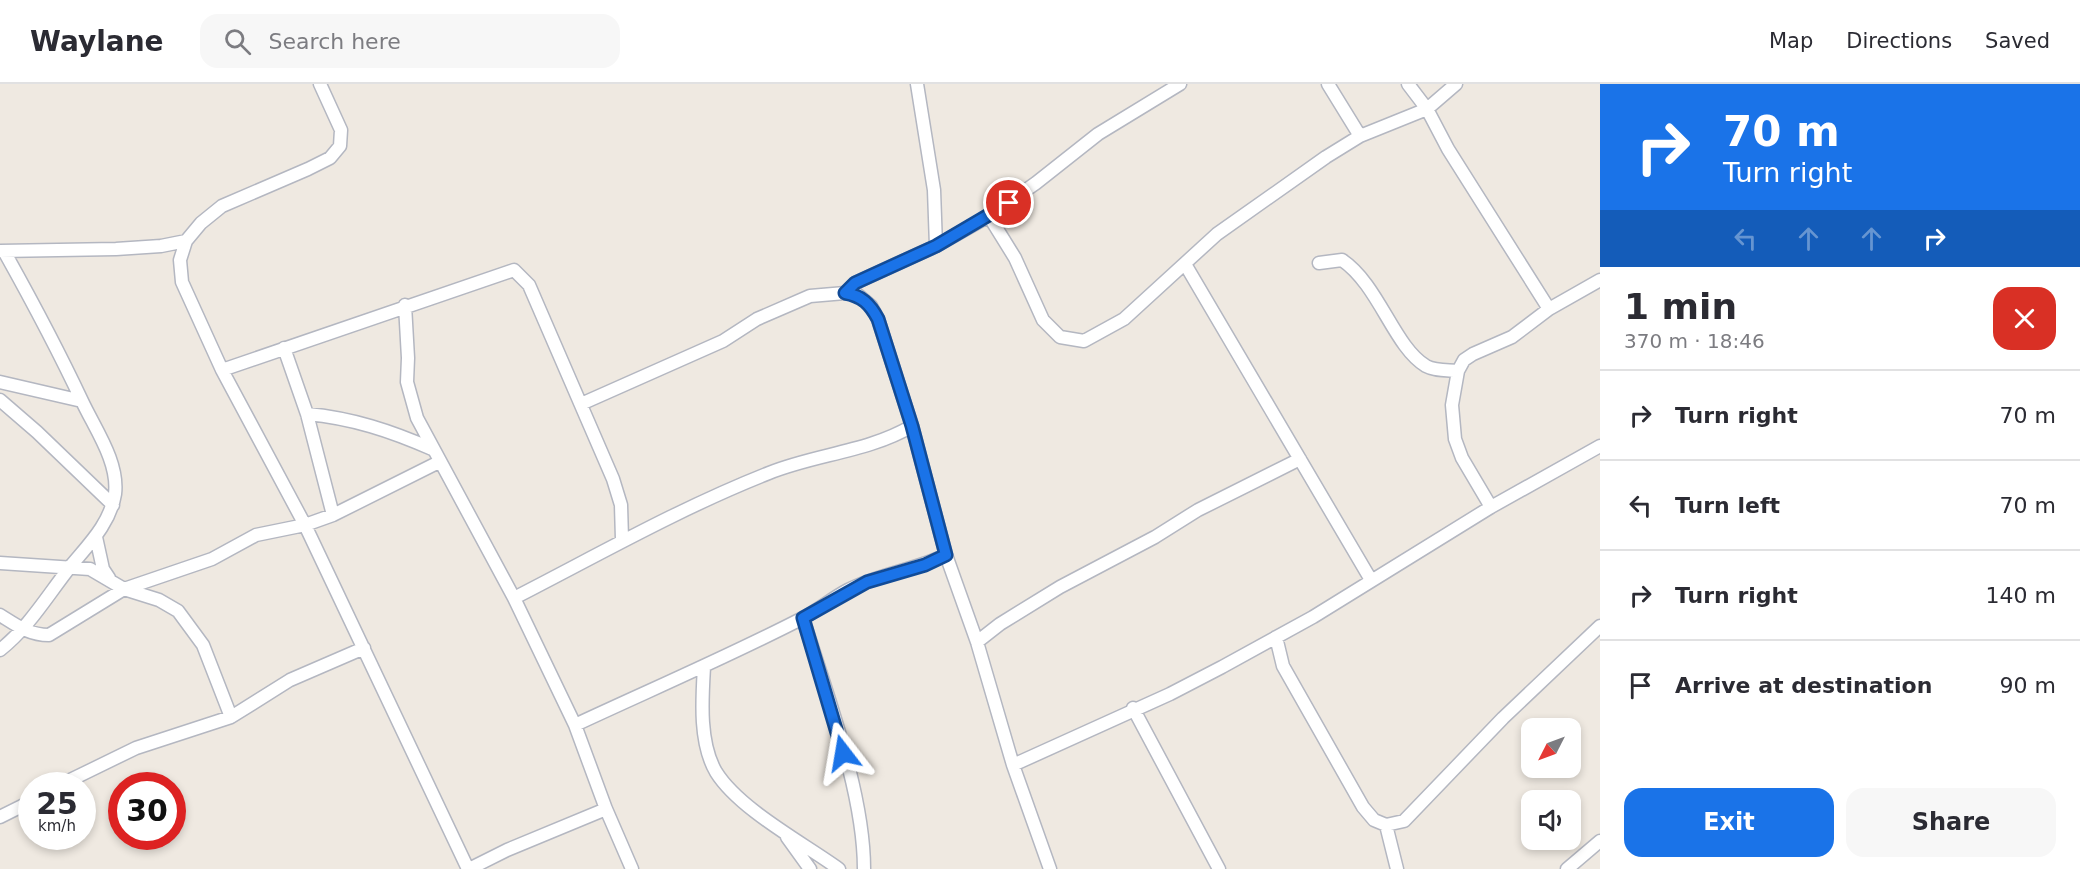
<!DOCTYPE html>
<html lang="en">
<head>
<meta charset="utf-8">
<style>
	:root { --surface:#fff; --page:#f7f7f7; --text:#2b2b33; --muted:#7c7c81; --line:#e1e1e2; --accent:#1a73e8 }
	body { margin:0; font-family:"DejaVu Sans",sans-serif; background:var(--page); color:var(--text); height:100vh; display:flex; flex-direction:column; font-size:22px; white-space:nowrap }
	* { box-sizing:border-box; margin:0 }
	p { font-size:20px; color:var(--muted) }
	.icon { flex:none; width:33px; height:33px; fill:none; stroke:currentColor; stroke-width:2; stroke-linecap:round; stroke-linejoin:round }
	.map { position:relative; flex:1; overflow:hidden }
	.side { display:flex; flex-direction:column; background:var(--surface); width:480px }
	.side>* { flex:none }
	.banner { background:#1a73e8; color:#fff; overflow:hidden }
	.needle { width:39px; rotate:228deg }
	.controls { position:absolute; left:1521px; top:634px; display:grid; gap:12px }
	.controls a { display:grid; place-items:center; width:60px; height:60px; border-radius:12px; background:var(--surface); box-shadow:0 3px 9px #0003; font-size:30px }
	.speed { position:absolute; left:18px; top:688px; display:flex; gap:12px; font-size:30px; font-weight:700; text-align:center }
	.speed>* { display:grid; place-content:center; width:78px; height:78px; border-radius:50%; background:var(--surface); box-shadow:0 3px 9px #0003; line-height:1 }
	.speed small { font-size:15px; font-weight:400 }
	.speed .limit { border:9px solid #d22; background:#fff; color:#111 }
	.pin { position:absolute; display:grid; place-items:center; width:51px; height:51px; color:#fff; margin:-26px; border:3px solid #fff; border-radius:50%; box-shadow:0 2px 6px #0007 }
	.me { position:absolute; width:66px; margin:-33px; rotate:346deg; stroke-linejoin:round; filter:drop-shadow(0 0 4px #0008) }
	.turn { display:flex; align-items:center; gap:21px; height:126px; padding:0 24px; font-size:27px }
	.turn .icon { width:78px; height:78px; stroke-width:2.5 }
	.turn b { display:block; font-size:42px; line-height:51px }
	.lanes { display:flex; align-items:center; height:57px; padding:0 24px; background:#0003; justify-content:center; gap:30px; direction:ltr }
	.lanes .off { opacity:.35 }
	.round { display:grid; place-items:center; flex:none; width:63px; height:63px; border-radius:18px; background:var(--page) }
	.head { display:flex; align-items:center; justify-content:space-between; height:102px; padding:0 24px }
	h1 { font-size:36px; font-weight:800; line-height:45px }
	.action { display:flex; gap:12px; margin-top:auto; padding:12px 24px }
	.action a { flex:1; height:69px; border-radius:18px; background:var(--accent); color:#fff; font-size:24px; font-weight:800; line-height:69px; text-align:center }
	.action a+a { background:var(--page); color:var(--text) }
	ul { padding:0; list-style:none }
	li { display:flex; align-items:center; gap:18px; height:90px; padding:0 24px; border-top:2px solid var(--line) }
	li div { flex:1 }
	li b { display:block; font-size:22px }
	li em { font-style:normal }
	header { display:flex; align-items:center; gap:36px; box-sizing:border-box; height:84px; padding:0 30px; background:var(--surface); border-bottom:2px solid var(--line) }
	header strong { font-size:28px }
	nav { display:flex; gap:33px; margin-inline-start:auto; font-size:21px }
	.search { width:420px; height:54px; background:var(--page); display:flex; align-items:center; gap:15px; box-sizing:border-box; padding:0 21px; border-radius:18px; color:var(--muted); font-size:22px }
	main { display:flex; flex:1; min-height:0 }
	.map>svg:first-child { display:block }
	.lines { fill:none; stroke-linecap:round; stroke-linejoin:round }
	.minor-casing { stroke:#b4b7c1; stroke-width:15 }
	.minor { stroke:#fff; stroke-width:12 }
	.route-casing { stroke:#114b97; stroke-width:15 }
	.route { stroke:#1a73e8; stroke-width:10 }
</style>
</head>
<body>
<header>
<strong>Waylane</strong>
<div class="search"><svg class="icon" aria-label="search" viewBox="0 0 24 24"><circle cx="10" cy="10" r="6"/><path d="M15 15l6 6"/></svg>Search here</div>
<nav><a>Map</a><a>Directions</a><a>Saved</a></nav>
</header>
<main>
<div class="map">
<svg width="1600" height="785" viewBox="0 0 1600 785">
	<rect width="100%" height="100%" fill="#efe9e1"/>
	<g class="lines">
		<defs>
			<path id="minor" d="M 320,0 L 341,46 L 340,62 L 330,74 L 308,85 L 222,122 L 201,139 L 186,157 L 180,176 L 182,198 L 222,286 L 305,441 L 468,785
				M 917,0 L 934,106 L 936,162
				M 1328,0 L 1360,52
				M 1408,0 L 1427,25 L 1448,65 L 1549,225
				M 989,132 L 1015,174 L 1043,236 L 1060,253 L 1084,257 L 1124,235 L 1217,150 L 1326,73 L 1360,52 L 1427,25 L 1456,0
				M 0,167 L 116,165 L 161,162 L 186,157
				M 1319,179 L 1342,176 C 1379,201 1394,263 1426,282 C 1435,287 1447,286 1458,287
				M 1185,180 L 1371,496
				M 845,209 L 855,199 L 936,162 L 989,132 L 1036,99 L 1098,50 L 1180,0
				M 405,221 L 408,274 L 407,298 L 417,334 L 514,514 L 575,641 L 606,725 L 632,785
				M 284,264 L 307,330 L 333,431
				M 222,286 L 514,186 L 529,201 L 613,395 L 621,421 L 622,455
				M 0,298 L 82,317
				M 0,316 L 37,348 L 113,421
				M 581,320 L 723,257 L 757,235 L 810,212 L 845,209 L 858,211 L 871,222 L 878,235 L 912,342 L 946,471 L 977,558 L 1013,681
				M 307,330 C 352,334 391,347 432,365
				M 1491,423 L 1462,374 L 1455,355 L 1452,321 L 1458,287 L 1464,276 L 1473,270 L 1512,253 L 1549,225 L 1600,196
				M 96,453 L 103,485 L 109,494
				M 0,479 L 90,485 L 124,505 L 159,516 L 178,527 L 203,561 L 231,633
				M 514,514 C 598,471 680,424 769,389 C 816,370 868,368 912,342
				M 0,531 C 16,541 29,551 49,551 L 124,505 L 212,475 L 256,451 L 305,441 L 333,431 L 439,378
				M 803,534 C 826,609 864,708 864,785
				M 1276,553 L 1283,582 L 1363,723 L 1374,736 L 1386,741 L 1404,737 L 1503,634 L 1600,542
				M 977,558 L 1000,540 L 1060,503 L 1155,453 L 1198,426 L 1300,375
				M 0,566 C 30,542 47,512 70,483 C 88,461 110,440 115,410 C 119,378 95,345 82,317 C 58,266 32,217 4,167
				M 704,583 C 702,616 699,659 716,688 C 739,725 803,759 839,785
				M 1133,624 L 1219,785
				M 575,641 C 650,606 727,573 801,535 C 817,527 831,515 848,506 C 879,490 914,486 946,471
				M 58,702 L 136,664 L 231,633 L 290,596 L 364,564
				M 0,733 L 32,717
				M 1386,741 L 1397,785
				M 787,753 L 810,785
				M 469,785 L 507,766 L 606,725
				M 1050,785 L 1013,681 L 1170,610 L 1222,583 L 1313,533 L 1491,423 L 1600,362
				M 1567,785 L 1600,757"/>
		</defs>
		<use href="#minor" class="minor-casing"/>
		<use href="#minor" class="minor"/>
	</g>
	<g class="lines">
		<defs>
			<path id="route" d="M 843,669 L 803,534 L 867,498 L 925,481 L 946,471 L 912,342 L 878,235 C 870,220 862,212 845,209 L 855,199 L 936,162 L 1009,119"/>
		</defs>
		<use href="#route" class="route-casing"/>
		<use href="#route" class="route"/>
	</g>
</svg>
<div class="controls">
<a><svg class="needle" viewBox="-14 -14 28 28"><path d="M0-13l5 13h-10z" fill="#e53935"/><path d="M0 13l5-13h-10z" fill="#7c7c81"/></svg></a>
<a><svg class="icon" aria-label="sound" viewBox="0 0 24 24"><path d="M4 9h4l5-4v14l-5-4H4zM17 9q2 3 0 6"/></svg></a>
</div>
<div class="speed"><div>25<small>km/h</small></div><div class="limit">30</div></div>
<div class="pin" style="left:1009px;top:119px;background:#d93025"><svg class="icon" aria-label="arrive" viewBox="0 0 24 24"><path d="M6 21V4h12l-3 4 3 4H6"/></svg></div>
<svg class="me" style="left:843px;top:669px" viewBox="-20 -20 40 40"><path d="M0-17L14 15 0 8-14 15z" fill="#1a73e8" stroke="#fff" stroke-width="4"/></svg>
</div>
<section class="side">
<div class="banner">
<div class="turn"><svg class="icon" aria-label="right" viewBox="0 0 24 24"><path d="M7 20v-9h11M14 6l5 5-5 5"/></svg><div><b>70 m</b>Turn right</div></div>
<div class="lanes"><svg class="icon off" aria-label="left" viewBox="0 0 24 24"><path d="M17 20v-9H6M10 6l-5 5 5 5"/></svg><svg class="icon off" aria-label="ahead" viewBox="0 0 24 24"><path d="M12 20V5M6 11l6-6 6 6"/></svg><svg class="icon off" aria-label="ahead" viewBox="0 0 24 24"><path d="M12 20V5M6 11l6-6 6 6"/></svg><svg class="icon" aria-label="right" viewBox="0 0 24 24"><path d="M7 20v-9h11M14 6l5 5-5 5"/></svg></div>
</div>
<div class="head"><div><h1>1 min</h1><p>370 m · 18:46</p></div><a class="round" style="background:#d93025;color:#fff"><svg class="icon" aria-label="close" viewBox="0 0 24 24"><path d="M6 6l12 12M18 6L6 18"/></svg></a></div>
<ul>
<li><svg class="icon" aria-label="right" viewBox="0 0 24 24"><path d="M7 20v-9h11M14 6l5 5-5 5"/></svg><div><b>Turn right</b></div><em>70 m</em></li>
<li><svg class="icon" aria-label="left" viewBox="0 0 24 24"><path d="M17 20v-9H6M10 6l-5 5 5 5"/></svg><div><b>Turn left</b></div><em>70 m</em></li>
<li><svg class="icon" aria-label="right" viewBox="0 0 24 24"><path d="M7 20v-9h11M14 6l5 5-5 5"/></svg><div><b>Turn right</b></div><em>140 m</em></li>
<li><svg class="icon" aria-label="arrive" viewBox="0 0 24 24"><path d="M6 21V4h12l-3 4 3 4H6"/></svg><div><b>Arrive at destination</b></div><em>90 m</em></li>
</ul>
<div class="action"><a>Exit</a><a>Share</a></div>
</section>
</main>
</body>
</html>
